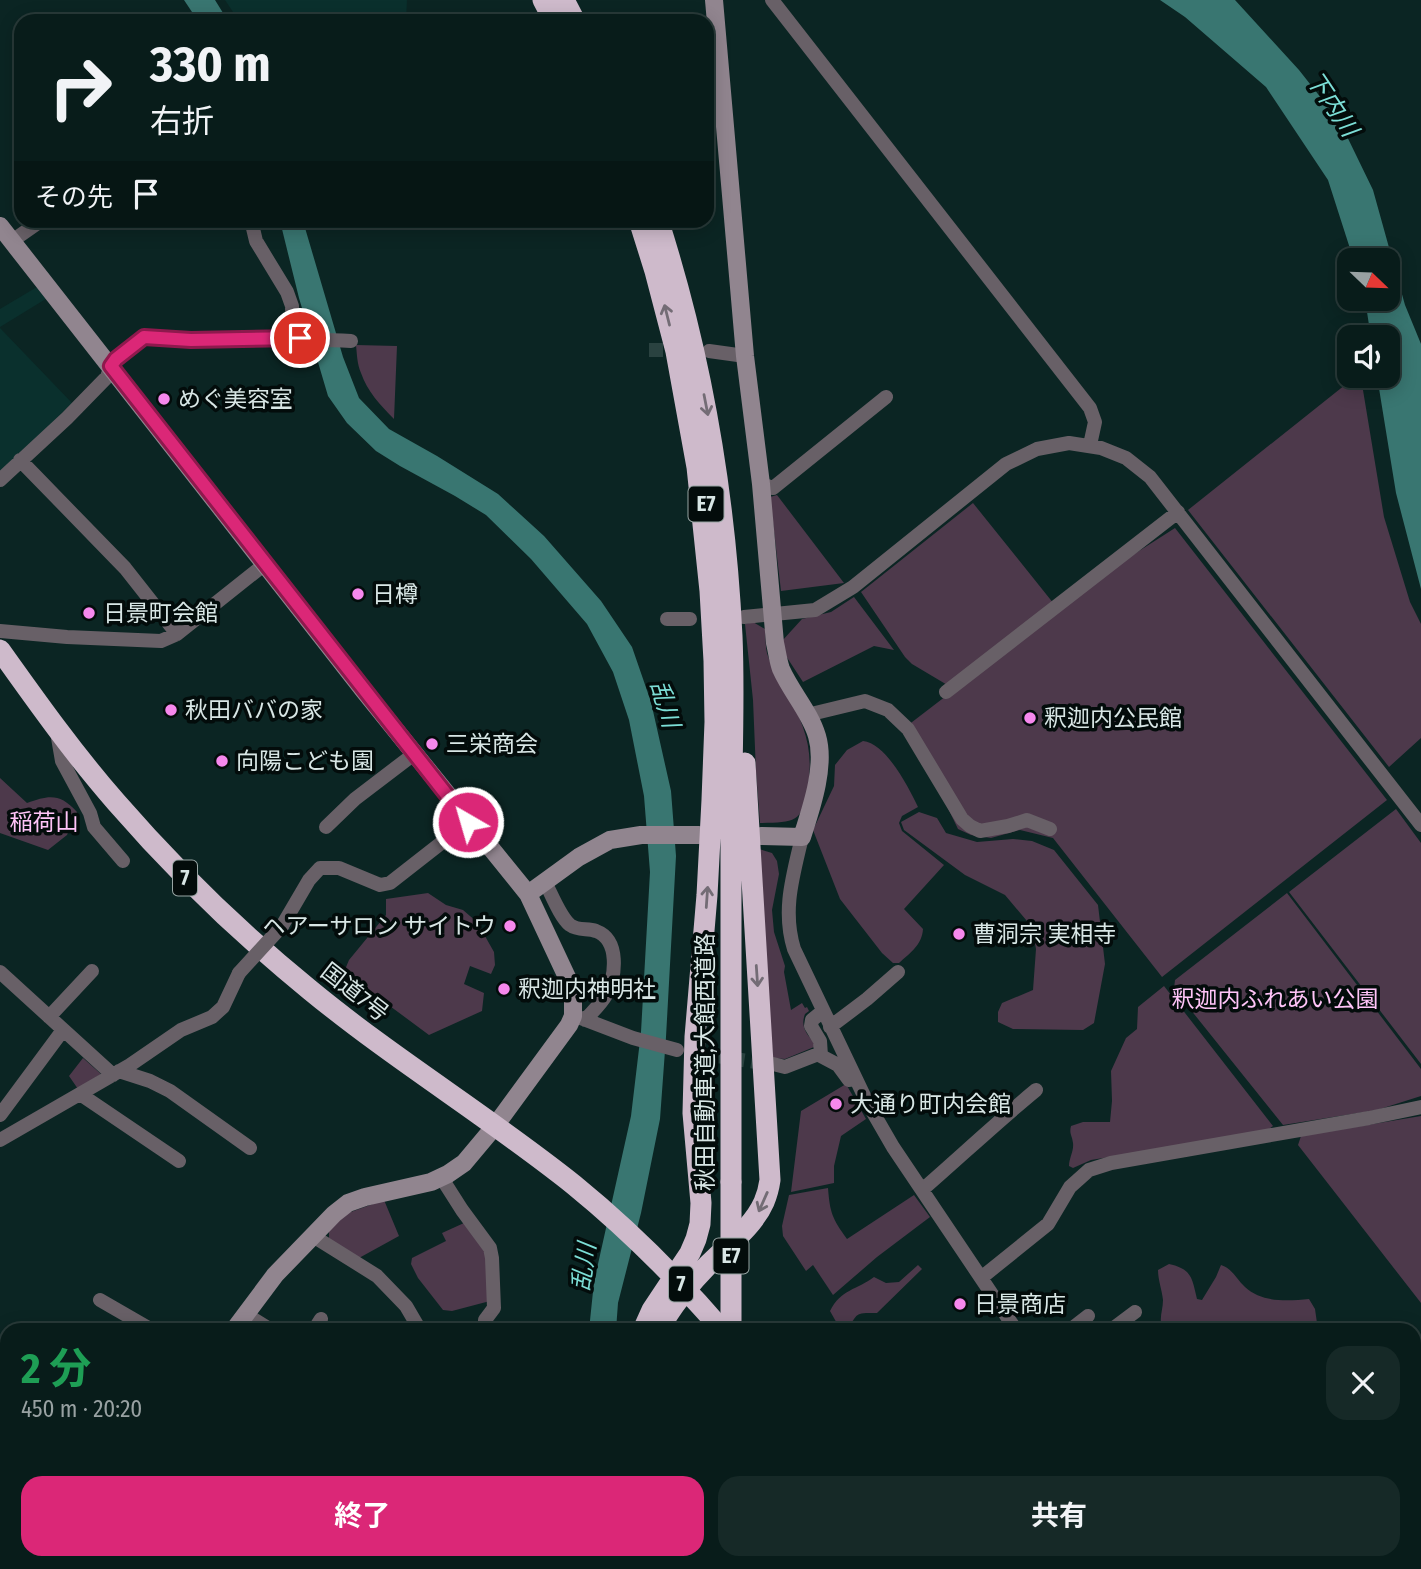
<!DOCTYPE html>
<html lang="ja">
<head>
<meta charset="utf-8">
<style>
	:root { --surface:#081c1a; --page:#162927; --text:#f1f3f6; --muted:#98a1a2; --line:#293a39; --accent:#db2777 }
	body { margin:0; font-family:"Fira Sans Condensed","Noto Sans JP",sans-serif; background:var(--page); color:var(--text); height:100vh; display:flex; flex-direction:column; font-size:26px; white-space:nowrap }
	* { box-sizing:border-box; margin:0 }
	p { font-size:23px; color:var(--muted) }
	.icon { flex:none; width:38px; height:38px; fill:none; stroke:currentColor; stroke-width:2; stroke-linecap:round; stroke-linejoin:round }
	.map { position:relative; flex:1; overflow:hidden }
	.sheet { position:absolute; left:0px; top:1323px; width:1421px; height:247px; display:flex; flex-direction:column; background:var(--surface); border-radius:21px 21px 0 0; box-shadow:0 4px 18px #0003,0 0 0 2px var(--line) }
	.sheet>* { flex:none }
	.hud { position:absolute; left:14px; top:14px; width:700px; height:214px; border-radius:21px; box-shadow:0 4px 18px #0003,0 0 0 2px var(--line); background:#081c1a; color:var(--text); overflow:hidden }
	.needle { width:46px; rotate:113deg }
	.buttons { position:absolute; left:1337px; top:248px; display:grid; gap:14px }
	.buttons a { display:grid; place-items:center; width:63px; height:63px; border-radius:14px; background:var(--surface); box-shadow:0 4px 18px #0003,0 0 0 2px var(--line); font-size:35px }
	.pin { position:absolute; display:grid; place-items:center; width:60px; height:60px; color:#fff; margin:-30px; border:4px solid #fff; border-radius:50%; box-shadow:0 2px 7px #0007 }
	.me { position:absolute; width:77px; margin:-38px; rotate:322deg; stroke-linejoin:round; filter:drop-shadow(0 0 5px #0008) }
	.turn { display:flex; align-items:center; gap:24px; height:147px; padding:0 21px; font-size:32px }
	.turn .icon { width:91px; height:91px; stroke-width:2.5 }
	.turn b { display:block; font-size:49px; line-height:60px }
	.then { display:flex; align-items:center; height:66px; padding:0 21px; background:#0003; gap:14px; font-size:26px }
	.round { display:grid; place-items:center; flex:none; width:74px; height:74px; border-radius:21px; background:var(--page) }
	.overview { display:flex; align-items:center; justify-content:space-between; height:119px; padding:0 21px }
	h1 { font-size:42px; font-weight:700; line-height:52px; color:#1e9e55 }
	.action { display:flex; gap:14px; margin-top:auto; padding:14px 21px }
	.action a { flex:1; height:80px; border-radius:21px; background:var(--accent); color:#fff; font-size:28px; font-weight:700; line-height:80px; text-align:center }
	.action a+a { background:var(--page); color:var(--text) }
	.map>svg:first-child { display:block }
	.built { fill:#0a302d }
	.green { fill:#4d394b }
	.water { fill:#397671 }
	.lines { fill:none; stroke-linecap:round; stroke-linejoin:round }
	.street-tunnel { stroke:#2a4240; stroke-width:14; stroke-dasharray:14 7; stroke-linecap:butt }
	.street { stroke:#686067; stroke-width:14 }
	.secondary { stroke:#91858f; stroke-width:18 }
	.highway { stroke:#cebacb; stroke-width:21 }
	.street-bridge { stroke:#686067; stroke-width:14 }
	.highway-bridge { stroke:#cebacb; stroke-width:21 }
	.oneway { stroke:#736c75 }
	.route-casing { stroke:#8e194d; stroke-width:18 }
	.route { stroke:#db2777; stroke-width:12 }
	.poi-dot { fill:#f688ed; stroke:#030c0b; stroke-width:2.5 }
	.labels { text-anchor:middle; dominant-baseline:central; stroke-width:7; stroke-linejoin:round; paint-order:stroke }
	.shield { fill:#030c0b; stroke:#98a5a4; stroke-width:2 }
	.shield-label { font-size:21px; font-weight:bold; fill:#d8e6e5 }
	.poi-label { font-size:23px; fill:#d8e6e5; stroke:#030c0b; text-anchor:start }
	.park-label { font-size:23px; fill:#ffc4f8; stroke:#030c0b }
	.street-label { font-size:23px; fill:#d8e6e5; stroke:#030c0b }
	.water-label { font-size:24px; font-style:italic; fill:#7cded6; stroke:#030c0b }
</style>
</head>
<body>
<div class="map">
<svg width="1421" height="1569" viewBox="0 0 1421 1569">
	<rect width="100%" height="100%" fill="#0b2523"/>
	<path class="built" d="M 225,0 L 407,0 L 406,21 L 239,21 Z
		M 37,287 L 49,297 L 0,327 L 0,309 Z
		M 0,328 L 72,403 L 0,474 Z"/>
	<path class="green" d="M 356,345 L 397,346 L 394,419 C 381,406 367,391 361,373 C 357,364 357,354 356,345 Z
		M 1355,377 L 1361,378 L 1384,517 L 1410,602 L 1421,624 L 1421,738 L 1389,767 L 1188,510 Z
		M 777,495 L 844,583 L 781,591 L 770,497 Z
		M 973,503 L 1054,604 L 949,686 L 912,664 L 905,657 L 861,592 Z
		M 1175,528 L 1387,800 L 1162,977 L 1053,838 L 1020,830 L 991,838 L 971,835 L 958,829 L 931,773 L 903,729 L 1114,567 Z
		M 854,597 L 894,650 L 874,646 L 803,682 L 786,656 L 782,641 L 802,619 L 831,612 Z
		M 753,622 L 765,629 C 766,638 765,648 768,656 C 772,668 779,680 785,690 C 804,723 814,748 808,787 C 803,824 793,822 760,823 L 756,772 L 753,700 L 745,624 Z
		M 863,741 C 886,743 909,788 918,807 L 902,816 L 899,823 L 902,831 L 944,865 L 904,909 L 923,929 C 922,945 910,953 899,963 L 893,963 L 882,953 L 840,899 L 813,830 L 834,786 L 835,765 L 847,750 Z
		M 0,778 L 27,803 C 49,795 60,793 77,812 L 67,835 L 48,850 L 0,833 Z
		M 1396,809 L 1421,843 L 1421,1064 L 1289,892 Z
		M 919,812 L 937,818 L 946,833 L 977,842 L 1013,839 L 1032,841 L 1054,850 L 1098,905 L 1105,964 L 1094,1023 L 1083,1030 L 1013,1029 L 998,1022 L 998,1012 L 1002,1003 L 1033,990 L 1036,949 L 1032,927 L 1005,895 L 965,875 L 904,830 L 901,822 Z
		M 759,849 L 772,853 L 777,861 L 779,874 L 772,910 L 774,932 L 785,966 L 784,972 L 791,1010 L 802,1003 L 805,1008 L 807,1007 L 809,1011 L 805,1014 C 800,1027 807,1035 815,1043 L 814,1047 L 785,1059 L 773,1058 L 766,973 Z
		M 428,893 L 446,905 L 463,910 L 477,922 L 494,952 L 495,965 L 491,974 L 470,966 L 464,984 L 484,993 L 482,1011 L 429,1035 L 344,972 L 349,960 L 386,915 L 386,899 Z
		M 1287,893 L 1421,1069 L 1421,1096 L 1377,1110 L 1283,1125 L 1174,989 L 1175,980 Z
		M 1164,986 L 1273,1126 L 1266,1131 L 1091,1160 L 1073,1168 L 1069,1166 C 1069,1158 1074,1151 1073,1143 C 1072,1135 1069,1134 1071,1126 L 1083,1122 L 1110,1122 L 1112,1101 L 1111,1071 L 1126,1038 L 1137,1029 L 1138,1007 Z
		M 83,1058 L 101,1074 L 78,1089 L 69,1076 Z
		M 846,1084 L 866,1119 L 841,1136 L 834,1166 L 834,1183 L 791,1192 L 801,1111 Z
		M 1421,1116 L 1421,1303 L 1298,1145 L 1301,1136 Z
		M 828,1188 C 830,1213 832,1218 847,1239 L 914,1195 L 930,1217 L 877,1257 L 833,1295 L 813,1265 L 806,1271 L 783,1236 L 782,1226 L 789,1195 Z
		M 384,1200 L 399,1236 L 359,1258 L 329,1241 L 329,1230 L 348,1213 Z
		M 464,1223 L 489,1253 L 490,1301 L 452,1311 L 443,1310 L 418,1278 L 411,1264 L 412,1258 L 446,1241 L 442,1233 Z
		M 1169,1264 C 1192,1269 1192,1278 1197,1299 L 1202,1300 L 1216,1277 L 1221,1265 C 1232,1268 1237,1280 1245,1287 C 1262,1303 1288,1301 1309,1299 L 1315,1309 L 1318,1330 L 1163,1330 C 1158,1319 1163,1311 1163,1300 C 1162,1290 1158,1280 1158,1270 Z
		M 918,1265 L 922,1269 L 877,1313 C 852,1313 860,1313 846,1330 L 839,1327 L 830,1311 C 841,1289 857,1290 874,1277 L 886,1283 L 899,1282 Z
		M 652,1563 L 720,1563 L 720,1569 L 653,1569 Z
		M 942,1563 L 1000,1563 L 1005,1569 L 933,1569 Z"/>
	<path class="water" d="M 184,0 L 215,0 L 228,21 L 198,21 Z
		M 1160,0 L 1235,0 L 1299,70 L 1340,122 L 1373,190 L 1405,305 L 1421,344 L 1421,589 L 1396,493 L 1377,376 L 1388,376 L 1388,338 L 1371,338 L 1365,299 L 1388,299 L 1388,261 L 1354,261 L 1328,180 L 1266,87 L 1185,17 Z
		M 280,221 L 303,221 L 343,357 L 359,398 L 389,429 L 437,456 L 498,494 L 544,536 L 601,601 L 632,647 L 651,702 L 671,791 L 676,856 L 666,1037 L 660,1119 L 641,1213 L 618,1303 L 616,1330 L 589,1330 L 594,1282 L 631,1116 L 641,1032 L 650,872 L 644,796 L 629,720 L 613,672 L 587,624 L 531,559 L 486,515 L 455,496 L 400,466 L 376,451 L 347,423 L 328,396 L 299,298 Z"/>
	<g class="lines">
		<path class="street-tunnel" d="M 649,350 L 683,350
			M 689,1052 L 769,1064"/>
		<path class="street" d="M 772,0 L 1090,408 L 1095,422 L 1090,445
			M 251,220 L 256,241 L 287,292 L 292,306 L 293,338
			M 12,241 L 42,220
			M 709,351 L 745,356
			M 20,460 L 125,568 L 177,634
			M 0,480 L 67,418 L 107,377 L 111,366 L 116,359 L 143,337 C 213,341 282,337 351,341
			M 761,484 L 773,488 L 886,397
			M 744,617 L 815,610 L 853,587 L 1006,464 L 1037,449 L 1069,443 L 1101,448 L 1126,458 L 1150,477 L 1421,825
			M 667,619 L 690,619
			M 0,631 L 67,637 L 161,641 L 177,634 L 265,564
			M 946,692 L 1178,512
			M 807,715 L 865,701 L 888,710 L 908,729 L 962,819 L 970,826 L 980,831 L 1008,826 L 1027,820 L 1050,829
			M 57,732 L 62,761 L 90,813 L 94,827 L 123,861
			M 326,827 L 355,799 L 414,754
			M 802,837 C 793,876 782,910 794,949 L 867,1102 L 893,1147 L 1016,1330
			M 545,882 C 551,893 560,917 570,925 C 578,931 587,928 596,931 C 620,940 616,976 606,995 C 601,1004 592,1012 585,1020
			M 282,926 L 309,880 L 320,868 L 339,868 L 380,885 L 390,883 L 468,822
			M 0,972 L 113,1075
			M 823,1011 L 812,1020 L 811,1026 L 820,1041 L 821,1056 L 838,1065 L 849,1080
			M 49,1017 L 92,971
			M 578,1017 L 633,1038 L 677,1050
			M 830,1027 L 867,999 L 898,972
			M 773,1064 L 785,1067 L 821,1053
			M 119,1071 L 150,1081 L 170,1091 L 250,1148
			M 80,1094 L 179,1161
			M 0,1115 L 63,1030
			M 0,1140 L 130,1065 L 181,1030 L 212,1017 L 223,1007 L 239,973
			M 441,1177 L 462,1210 L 490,1248 L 492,1258 L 494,1308 L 485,1320
			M 922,1190 C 960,1157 997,1122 1036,1090
			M 313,1236 L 377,1276 L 406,1306 L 420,1330
			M 981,1278 L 1048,1224 L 1070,1187 L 1089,1170 L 1111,1163 L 1369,1118 L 1421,1107
			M 100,1300 L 152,1330
			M 245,1314 L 271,1330
			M 314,1330 L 321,1319
			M 1070,1330 L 1088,1316
			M 1111,1330 L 1135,1312
			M 0,1440 L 7,1426
			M 0,1545 L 7,1551
			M 20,1563 L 27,1569
			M 102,1563 L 112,1569
			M 208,1563 L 219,1569
			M 1162,1563 L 1164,1569
			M 236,1569 L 239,1563
			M 477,1569 L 478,1563
			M 522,1569 L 522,1563
			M 1063,1569 L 1072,1563
			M 1119,1569 L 1126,1563"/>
		<path class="secondary" d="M 714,0 L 745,356 L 761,484 L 775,643 C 777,651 778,661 781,669 C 791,692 810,712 817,736 C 826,766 811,809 802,837 L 761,836
			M 0,226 L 364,691 L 528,894 L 573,990 L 573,1016 L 569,1025 L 495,1126 L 464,1163 L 448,1174 L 431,1182 L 365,1197 L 348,1203 L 334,1214 L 275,1275 L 234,1330
			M 528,894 L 579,857 L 610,840 L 641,835 L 699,835
			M 94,1569 L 98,1563"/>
		<path class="highway" d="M 543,0 L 554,21
			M 564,0 L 575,21
			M 639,220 L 655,271 L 678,359
			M 658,220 C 702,357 725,493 732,636 C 735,705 731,774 731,843 C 731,956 731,1069 731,1182
			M 0,650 C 37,702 74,754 116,802 C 175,870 240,933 310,990 C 395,1060 489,1117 574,1185 C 628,1229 677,1278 722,1330
			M 643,1330 L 652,1310 L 690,1253 L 696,1239 L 700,1224 L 701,1203 L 693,1113 L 695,1037 L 707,895 L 712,800 L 715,722 L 714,661 L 710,591 L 697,467 L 675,346
			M 659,1330 C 670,1308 692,1281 709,1264 C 728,1245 753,1227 764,1202 C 767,1195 769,1187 770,1180 L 745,763
			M 642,1563 L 643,1569
			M 732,1563 L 732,1569
			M 861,1563 L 864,1569
			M 770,1569 L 770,1563"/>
		<path class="street-bridge" d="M 239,973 L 282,926"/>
		<path class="highway-bridge" d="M 731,1182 L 731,1330"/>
	</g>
	<defs><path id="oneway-shaft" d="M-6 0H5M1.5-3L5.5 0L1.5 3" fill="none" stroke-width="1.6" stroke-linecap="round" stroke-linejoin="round" transform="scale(1.75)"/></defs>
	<g class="oneway">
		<use href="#oneway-shaft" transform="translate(667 315) rotate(-104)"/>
		<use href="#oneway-shaft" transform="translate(706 405) rotate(79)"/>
		<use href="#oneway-shaft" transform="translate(707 897) rotate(-86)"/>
		<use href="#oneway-shaft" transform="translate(757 976) rotate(86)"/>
		<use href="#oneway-shaft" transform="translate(763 1202) rotate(114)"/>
	</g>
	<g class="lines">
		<defs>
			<path id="route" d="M 300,338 L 191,340 L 144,337 L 116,359 L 111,366 L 468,822"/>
		</defs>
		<use href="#route" class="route-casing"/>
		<use href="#route" class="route"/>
	</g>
	<g class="poi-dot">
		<circle cx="164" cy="399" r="7"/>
		<circle cx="358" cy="594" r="7"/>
		<circle cx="89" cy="613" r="7"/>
		<circle cx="171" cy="710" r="7"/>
		<circle cx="1030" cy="718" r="7"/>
		<circle cx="432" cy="744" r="7"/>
		<circle cx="222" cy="761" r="7"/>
		<circle cx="510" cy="926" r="7"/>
		<circle cx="959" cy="934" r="7"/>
		<circle cx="504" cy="989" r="7"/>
		<circle cx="836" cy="1104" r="7"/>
		<circle cx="960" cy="1304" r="7"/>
	</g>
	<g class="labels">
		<g class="shield">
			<rect x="688.5" y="486.5" width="35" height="35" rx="5"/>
			<rect x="173" y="860.5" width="24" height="35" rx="5"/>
			<rect x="713.5" y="1238.5" width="35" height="35" rx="5"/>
			<rect x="669" y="1266.5" width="24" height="35" rx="5"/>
		</g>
		<g class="shield-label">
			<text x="706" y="504">E7</text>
			<text x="185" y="878">7</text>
			<text x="731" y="1256">E7</text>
			<text x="681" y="1284">7</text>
		</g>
		<g class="poi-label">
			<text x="178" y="399">めぐ美容室</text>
			<text x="372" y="594">日樽</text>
			<text x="103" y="613">日景町会館</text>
			<text x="185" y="710">秋田ババの家</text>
			<text x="1044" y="718">釈迦内公民館</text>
			<text x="446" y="744">三栄商会</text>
			<text x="236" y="761">向陽こども園</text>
			<text x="496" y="926" text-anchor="end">ヘアーサロン サイトウ</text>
			<text x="973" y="934">曹洞宗 実相寺</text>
			<text x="518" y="989">釈迦内神明社</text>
			<text x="850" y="1104">大通り町内会館</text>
			<text x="974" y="1304">日景商店</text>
		</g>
		<g class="park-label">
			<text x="44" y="822">稲荷山</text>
			<text x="1275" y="999">釈迦内ふれあい公園</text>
		</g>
		<g class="street-label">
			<text transform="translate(355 992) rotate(38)">国道7号</text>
			<text transform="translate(705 1062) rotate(-90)">秋田自動車道;大館西道路</text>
		</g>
		<g class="water-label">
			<text transform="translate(1332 104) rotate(56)">下内川</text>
			<text transform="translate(665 704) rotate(73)">乱川</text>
			<text transform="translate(584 1267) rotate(-82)">乱川</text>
		</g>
	</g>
</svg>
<div class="buttons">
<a><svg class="needle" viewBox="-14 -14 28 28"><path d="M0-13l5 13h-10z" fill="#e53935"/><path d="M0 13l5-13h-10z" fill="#98a1a2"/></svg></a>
<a><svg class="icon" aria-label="sound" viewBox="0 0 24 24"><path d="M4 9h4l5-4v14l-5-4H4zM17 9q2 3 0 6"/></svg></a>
</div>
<div class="pin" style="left:300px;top:338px;background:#d93025"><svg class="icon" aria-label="arrive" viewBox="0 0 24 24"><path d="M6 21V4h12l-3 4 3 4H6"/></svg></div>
<svg class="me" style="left:468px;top:822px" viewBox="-20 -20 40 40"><circle r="17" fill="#db2777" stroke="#fff" stroke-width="3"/><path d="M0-11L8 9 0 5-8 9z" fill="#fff"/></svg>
<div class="hud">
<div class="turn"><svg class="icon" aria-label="right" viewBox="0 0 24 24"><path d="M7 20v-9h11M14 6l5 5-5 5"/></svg><div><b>330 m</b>右折</div></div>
<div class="then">その先<svg class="icon" aria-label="arrive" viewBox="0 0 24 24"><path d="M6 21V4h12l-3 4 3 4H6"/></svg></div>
</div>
<section class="sheet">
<div class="overview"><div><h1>2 分</h1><p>450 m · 20:20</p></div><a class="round"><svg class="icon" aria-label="close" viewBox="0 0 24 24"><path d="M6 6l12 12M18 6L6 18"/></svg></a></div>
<div class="action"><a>終了</a><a>共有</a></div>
</section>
</div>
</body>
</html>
